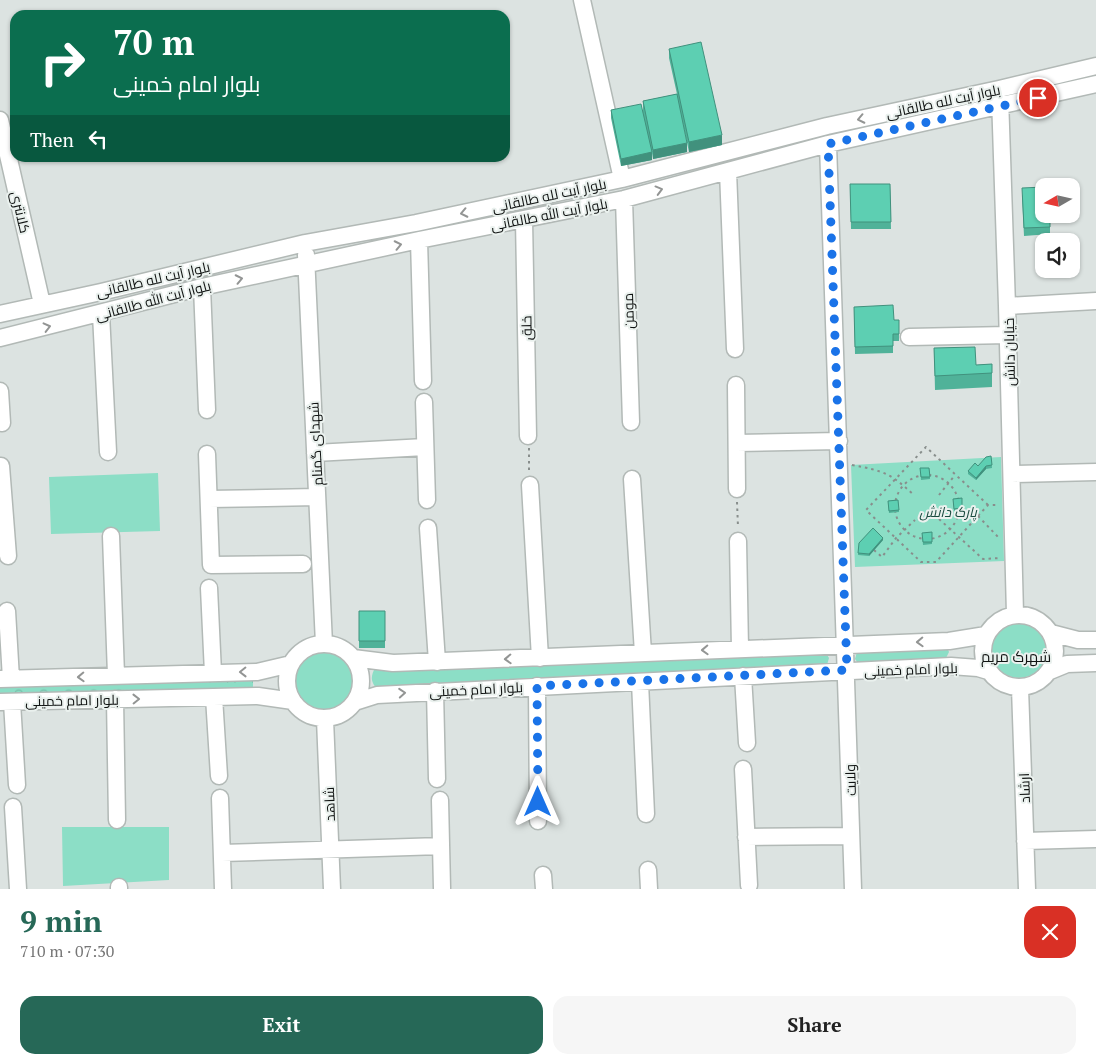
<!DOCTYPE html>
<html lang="en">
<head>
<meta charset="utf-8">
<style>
	:root { --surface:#fff; --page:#f6f6f6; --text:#222; --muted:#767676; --accent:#266857 }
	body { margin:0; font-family:"PT Serif",Cairo,serif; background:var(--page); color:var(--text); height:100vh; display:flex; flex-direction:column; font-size:19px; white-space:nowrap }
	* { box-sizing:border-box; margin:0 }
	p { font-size:16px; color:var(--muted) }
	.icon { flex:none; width:28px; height:28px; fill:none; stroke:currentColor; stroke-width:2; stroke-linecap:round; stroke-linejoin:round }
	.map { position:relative; height:889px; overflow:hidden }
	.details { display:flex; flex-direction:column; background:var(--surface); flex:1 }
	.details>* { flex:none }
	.guide { position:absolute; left:10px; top:10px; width:500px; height:152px; border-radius:15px; box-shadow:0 1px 4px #0004; background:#0b6e4f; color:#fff; overflow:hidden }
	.needle { width:32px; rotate:261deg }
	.tools { position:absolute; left:1035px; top:178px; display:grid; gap:10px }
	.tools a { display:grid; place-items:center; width:45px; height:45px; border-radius:10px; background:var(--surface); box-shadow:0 1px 4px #0004; font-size:25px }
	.pin { position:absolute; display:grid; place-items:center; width:42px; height:42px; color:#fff; margin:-21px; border:2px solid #fff; border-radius:50%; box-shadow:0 1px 5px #0007 }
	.me { position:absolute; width:55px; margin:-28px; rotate:0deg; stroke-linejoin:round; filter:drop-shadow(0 0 4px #0008) }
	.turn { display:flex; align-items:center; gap:18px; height:105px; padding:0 20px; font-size:22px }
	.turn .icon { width:65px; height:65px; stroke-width:2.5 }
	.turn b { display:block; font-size:35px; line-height:42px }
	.then { display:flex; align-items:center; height:48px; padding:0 20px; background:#0003; gap:10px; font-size:19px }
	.round { display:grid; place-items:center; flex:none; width:52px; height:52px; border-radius:15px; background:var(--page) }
	.head { display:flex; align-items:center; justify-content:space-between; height:85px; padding:0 20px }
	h1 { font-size:30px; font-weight:600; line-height:38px; color:var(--accent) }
	.button { display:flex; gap:10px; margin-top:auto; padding:10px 20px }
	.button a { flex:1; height:58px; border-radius:15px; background:var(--accent); color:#fff; font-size:20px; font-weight:600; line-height:58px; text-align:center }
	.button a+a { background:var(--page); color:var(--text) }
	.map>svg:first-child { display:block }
	.green { fill:#8cdec6 }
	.forest { fill:url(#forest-crowns) }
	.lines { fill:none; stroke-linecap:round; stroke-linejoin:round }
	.minor-casing { stroke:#b2b9b6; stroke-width:19 }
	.path { stroke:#888e8c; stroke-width:2; stroke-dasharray:2.5 4; stroke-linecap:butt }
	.minor { stroke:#fff; stroke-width:16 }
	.wall { fill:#50b299 }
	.shaded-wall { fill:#41917d }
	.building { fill:#5dcfb2; stroke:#41917d }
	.oneway { stroke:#939594 }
	.route { stroke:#1a73e8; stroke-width:9; stroke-dasharray:0 16.2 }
	.labels { text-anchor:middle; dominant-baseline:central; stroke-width:4; stroke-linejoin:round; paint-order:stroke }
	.street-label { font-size:14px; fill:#101312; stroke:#eaf1ee }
	.park-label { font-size:14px; font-style:italic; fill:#1b4c40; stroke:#eaf1ee }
	.neighbourhood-label { font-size:15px; fill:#101312; stroke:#eaf1ee }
</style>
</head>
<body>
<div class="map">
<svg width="1096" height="889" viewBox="0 0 1096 889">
	<defs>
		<pattern id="forest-crowns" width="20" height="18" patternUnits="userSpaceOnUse" patternTransform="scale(1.25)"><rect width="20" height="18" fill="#8cdec6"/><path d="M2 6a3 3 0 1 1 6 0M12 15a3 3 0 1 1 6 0" fill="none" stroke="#78bea9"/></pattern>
	</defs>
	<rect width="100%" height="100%" fill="#dce3e1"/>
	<path class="green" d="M 1001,457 L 1004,561 L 855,567 L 851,465 Z
		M 158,473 L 160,531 L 51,534 L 49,477 Z
		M991 650a28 28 0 1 1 56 0a28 28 0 1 1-56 0Z
		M 947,647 L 949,652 L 946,658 L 858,663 L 855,659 L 857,652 Z
		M295 681a29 29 0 1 1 58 0a29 29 0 1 1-58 0Z
		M 826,653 L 829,658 L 827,665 L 379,691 C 370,682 370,677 376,666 Z
		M 62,827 L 169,827 L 169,880 L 63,886 Z"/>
	<path class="forest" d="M 253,680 L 253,687 L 249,691 L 0,695 L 0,684 Z"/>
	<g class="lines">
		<defs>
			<path id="minor" d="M 582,0 L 622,179
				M 1000,97 L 1007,306 L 1015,614
				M 0,120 L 42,304
				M 828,144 L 853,889
				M 728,171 L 735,349
				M 624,199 L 631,422
				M 524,220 L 528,436
				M 419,240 L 423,381
				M 306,255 L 324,644
				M 202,287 L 207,410
				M 1007,306 L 1096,301
				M 0,314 L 101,292 L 305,243 L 416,223 L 622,179 L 827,126 L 999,89 L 1096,66
				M 101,314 L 108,452
				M 909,337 L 1008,335
				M 0,338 L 202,287 L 419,240 L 624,199 L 828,144 L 1096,84
				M 736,385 L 737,489
				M 0,391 L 2,423
				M 424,402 L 427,500
				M 737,443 L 839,441
				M 315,453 L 425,447
				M 207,454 L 211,565 L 303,564
				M 1,466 L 8,556
				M 1012,474 L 1096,472
				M 632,479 L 643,653
				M 530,485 L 540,658
				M 209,499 L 317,497
				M 428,528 L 437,662
				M 111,536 L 116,675
				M 738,541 L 740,649
				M 209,588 L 213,673
				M 7,611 L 11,679
				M983 651a36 36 0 1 1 72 0a36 36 0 1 1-72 0Z
				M 1051,633 L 1078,640 L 1096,640
				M287 681a37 37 0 1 1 74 0a37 37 0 1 1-74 0Z
				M 353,658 L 393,663 L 949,641 L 986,635
				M 1050,671 L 1067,664 L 1096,663
				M 743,676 L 747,743
				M 0,679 L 257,672 L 291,664
				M 640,682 L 646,814
				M 537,686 L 538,821
				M 1020,688 L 1027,889
				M 435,691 L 437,779
				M 214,697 L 219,776
				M 115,699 L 117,820
				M 0,702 L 258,696 L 293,701
				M 12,702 L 17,785
				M 355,702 L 377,695 L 951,666 L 978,668 L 988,671
				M 325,719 L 332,889
				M 743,769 L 749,885
				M 220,798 L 223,889
				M 440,800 L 442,888
				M 13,807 L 18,889
				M 746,837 L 851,836
				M 1025,841 L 1096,839
				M 222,853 L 441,846
				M 648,870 L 649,889
				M 543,875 L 544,889
				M 119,887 L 119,889"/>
		</defs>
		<use href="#minor" class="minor-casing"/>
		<path class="path" d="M 529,448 L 529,471
			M 852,465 C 884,471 890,473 914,495
			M895 507a32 32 0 1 1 64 0a32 32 0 1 1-64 0Z
			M 939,495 L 955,475
			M 737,502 L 738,527
			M 988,505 L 926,447 L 866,510 L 921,562 L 936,562 L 988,505 L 998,505
			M 978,516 L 999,538
			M 939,519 L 983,559 L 1000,558
			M 874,550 L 882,557 L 896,538 L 915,520"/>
		<use href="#minor" class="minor"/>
	</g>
	<path class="wall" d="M 669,49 L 722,145 L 689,152 L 682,119 L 687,152 L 653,159 L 652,153 L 652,160 L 621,166 L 611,118 L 611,110 L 643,110 L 643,101 L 677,94 L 669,58 Z
		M 850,184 L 890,184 L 891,229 L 851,229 Z
		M 1022,195 L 1050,214 L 1050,234 L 1024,236 Z
		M 854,307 L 894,320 L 899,320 L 899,341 L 893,341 L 893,353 L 855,354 Z
		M 934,348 L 976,365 L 992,364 L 992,387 L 935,390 Z
		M 991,456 L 992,468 L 986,469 L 976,480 L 968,474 L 968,471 L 978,466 Z
		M 920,468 L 929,468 L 930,479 L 921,480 Z
		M 962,498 L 962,510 L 954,511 L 953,499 Z
		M 898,500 L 899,512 L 889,513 L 888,501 Z
		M 932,532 L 932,544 L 923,545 L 922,533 Z
		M 883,540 L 869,556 L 858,555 L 859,543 Z
		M 359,611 L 385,611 L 385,648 L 359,648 Z"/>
	<path class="shaded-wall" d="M 722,135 L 722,145 L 689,152 L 689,142 Z
		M 687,143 L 687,152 L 653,159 L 653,150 Z
		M 652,152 L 652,160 L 621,166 L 621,159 Z
		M 986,466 L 986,469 L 976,480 L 976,478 Z
		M 883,538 L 883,540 L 869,556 L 869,554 Z"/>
	<path class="building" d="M 701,42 L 722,135 L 689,142 L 669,49 Z
		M 677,94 L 687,143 L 653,150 L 643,101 Z
		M 641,104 L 652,152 L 621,159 L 611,110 Z
		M 850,184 L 890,184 L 891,222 L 851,222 Z
		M 1044,187 L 1044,214 L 1050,214 L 1050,227 L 1024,228 L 1022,188 Z
		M 893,305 L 894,320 L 899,320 L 899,334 L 893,334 L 893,346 L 855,347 L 854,307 Z
		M 975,347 L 976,365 L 992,364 L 992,373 L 935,376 L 934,348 Z
		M 991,456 L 992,465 L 986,466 L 976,478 L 968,471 L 975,463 L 978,466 L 986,457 Z
		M 920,468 L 929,468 L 930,477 L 921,477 Z
		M 962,498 L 962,508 L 954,509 L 953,499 Z
		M 898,500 L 899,510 L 889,511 L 888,501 Z
		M 873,528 L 883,538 L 869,554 L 858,553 L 859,543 Z
		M 932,532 L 932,542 L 923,542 L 922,533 Z
		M 359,611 L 385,611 L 385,641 L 359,641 Z"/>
	<defs><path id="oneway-chevron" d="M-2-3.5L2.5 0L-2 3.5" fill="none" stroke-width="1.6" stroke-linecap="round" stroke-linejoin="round" transform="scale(1.25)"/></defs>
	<g class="oneway">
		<use href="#oneway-chevron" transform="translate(861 119) rotate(168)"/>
		<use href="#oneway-chevron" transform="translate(659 190) rotate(-15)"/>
		<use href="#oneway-chevron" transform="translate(464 213) rotate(168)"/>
		<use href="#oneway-chevron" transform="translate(398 245) rotate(-12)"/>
		<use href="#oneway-chevron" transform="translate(239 279) rotate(-12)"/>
		<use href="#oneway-chevron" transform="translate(47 327) rotate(-14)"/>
		<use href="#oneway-chevron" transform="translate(920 642) rotate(178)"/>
		<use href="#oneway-chevron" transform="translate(705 650) rotate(178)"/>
		<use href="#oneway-chevron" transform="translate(508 659) rotate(178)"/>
		<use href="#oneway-chevron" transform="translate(243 672) rotate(179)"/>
		<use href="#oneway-chevron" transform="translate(81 677) rotate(178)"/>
		<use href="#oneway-chevron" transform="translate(402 693) rotate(-4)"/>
		<use href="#oneway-chevron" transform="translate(136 699) rotate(-1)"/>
	</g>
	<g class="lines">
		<path class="route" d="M 538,802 L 537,686 L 847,670 L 828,144 L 1038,98"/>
	</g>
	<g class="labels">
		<g class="street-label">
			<text transform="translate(943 101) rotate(-12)">بلوار آیت لله طالقانی</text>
			<text transform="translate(549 195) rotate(-12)">بلوار آیت لله طالقانی</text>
			<text transform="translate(21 212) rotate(77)">کلانتری</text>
			<text transform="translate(549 214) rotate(-11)">بلوار آیت الله طالقانی</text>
			<text transform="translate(153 279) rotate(-13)">بلوار آیت لله طالقانی</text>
			<text transform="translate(153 300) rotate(-15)">بلوار آیت الله طالقانی</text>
			<text transform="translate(628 311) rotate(-92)">مومن</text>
			<text transform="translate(526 328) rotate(-91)">خلق</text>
			<text transform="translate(1009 352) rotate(-91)">خیابان دانش</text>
			<text transform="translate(315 444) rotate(-93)">شهدای گمنام</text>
			<text transform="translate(911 669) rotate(-2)">بلوار امام خمینی</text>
			<text transform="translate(476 689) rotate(-3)">بلوار امام خمینی</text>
			<text transform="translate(72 700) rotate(-1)">بلوار امام خمینی</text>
			<text transform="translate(850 780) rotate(-92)">ولایت</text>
			<text transform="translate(1024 788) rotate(-92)">ارشاد</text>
			<text transform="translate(329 804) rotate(-92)">شاهد</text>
		</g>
		<g class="park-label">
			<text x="948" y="511">پارک دانش</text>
		</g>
		<g class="neighbourhood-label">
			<text x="1016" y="656">شهرک مریم</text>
		</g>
	</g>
</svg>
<div class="tools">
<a><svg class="needle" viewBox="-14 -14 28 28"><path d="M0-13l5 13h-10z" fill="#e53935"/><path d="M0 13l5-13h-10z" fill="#767676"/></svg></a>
<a><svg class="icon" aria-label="sound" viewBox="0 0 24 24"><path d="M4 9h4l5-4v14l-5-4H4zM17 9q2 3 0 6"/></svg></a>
</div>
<div class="pin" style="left:1038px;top:98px;background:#d93025"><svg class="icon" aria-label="arrive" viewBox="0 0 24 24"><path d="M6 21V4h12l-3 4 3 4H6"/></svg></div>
<svg class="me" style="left:538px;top:802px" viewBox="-20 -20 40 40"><path d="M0-17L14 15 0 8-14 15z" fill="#1a73e8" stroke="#fff" stroke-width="4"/></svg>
<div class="guide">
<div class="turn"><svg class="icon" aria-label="right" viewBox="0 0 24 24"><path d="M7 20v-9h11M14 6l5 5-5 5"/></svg><div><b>70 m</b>بلوار امام خمینی</div></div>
<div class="then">Then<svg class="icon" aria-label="left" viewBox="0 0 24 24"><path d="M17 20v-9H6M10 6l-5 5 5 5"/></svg></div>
</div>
</div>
<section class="details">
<div class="head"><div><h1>9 min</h1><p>710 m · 07:30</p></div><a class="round" style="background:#d93025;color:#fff"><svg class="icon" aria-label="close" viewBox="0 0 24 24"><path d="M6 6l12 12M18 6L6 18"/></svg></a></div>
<div class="button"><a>Exit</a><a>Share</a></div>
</section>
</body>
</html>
